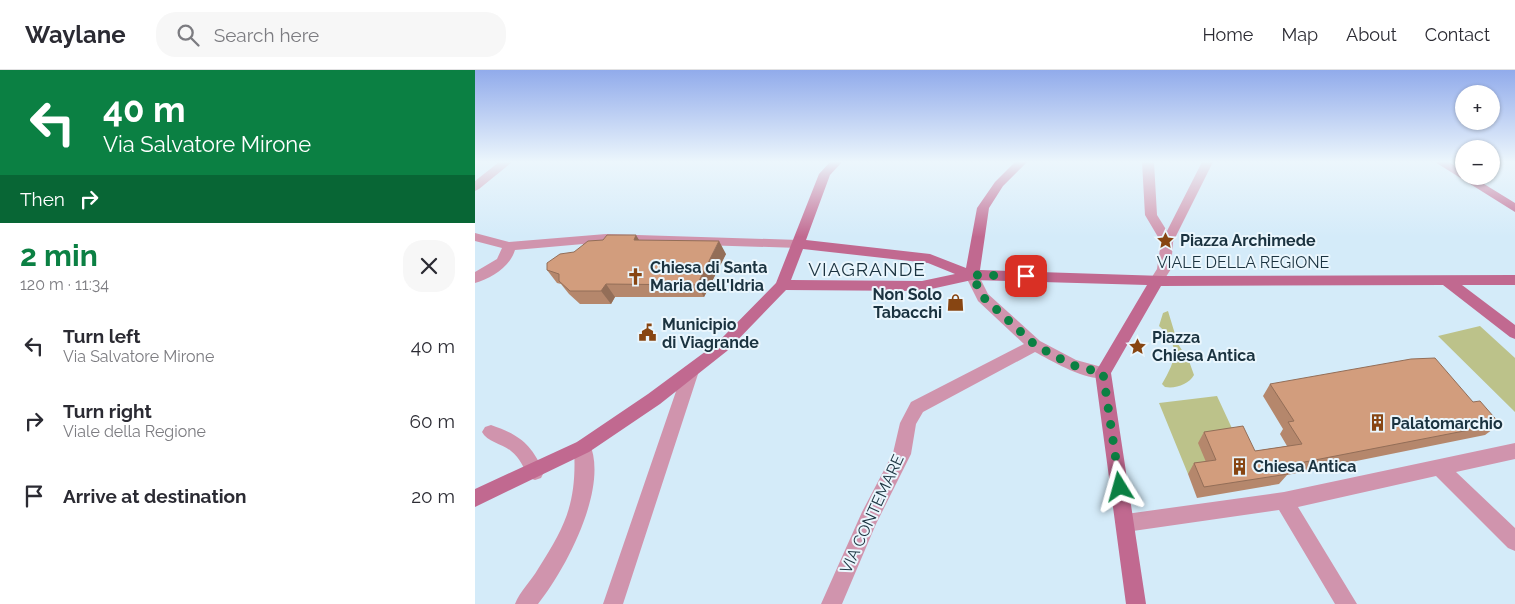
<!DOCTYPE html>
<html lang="en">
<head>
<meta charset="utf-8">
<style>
	:root { --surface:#fff; --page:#f7f7f7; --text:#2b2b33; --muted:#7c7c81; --line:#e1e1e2; --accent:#0b8043 }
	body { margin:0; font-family:Raleway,sans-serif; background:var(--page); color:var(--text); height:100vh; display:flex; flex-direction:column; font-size:19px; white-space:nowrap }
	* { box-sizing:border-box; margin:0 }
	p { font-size:16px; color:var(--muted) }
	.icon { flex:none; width:28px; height:28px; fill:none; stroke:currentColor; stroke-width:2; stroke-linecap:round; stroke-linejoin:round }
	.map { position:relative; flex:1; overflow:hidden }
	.panel { display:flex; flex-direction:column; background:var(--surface); width:475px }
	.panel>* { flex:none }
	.guide { background:#0b8043; color:#fff; overflow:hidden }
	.controls { position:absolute; left:980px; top:15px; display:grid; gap:10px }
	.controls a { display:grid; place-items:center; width:45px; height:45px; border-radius:50%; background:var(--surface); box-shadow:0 1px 4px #0004; font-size:25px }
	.pin { position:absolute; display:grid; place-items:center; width:42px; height:42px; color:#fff; margin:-21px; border-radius:10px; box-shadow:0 2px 8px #0006 }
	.me { position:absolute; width:55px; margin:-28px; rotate:352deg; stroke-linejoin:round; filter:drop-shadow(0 0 4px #0008) }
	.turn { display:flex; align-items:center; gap:18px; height:105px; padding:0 20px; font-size:22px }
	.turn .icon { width:65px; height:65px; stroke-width:2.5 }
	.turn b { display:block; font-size:35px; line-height:42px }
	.then { display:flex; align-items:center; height:48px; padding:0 20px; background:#0003; gap:10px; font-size:19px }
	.round { display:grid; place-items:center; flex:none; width:52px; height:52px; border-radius:20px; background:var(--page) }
	.head { display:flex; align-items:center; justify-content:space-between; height:85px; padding:0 20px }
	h1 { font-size:30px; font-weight:700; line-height:38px; color:var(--accent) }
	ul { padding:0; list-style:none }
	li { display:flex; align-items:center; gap:15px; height:75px; padding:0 20px }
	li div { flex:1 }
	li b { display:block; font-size:19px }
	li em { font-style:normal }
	header { display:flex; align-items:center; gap:30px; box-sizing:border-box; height:70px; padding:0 25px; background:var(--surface); border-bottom:1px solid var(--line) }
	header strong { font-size:24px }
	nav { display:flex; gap:28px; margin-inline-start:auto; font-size:18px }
	.search { width:350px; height:45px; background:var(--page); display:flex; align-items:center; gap:12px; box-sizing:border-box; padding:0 18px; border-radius:20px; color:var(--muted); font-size:19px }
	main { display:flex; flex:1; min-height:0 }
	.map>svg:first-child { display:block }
	.green { fill:#bcc28a }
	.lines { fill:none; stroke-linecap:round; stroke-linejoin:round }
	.street { fill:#d094ad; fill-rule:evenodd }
	.secondary { fill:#c16990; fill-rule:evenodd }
	.wall { fill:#b5876c }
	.shaded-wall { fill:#936e58 }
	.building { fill:#d29d7d; stroke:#936e58 }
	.route { stroke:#0b8043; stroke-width:9; stroke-dasharray:0 16.2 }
	.labels { text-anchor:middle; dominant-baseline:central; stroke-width:4; stroke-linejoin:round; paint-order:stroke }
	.poi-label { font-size:16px; font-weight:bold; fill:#1b3340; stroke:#eaf6fd; text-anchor:start }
	.street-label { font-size:16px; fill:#1b3340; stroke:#eaf6fd }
	.quarter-label { font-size:19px; letter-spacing:1px; fill:#1b3340; stroke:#eaf6fd }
</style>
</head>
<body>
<header>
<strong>Waylane</strong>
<div class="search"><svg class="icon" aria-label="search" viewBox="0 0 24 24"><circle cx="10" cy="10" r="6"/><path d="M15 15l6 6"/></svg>Search here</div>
<nav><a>Home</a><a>Map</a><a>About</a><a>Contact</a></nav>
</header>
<main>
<section class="panel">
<div class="guide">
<div class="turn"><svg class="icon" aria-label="left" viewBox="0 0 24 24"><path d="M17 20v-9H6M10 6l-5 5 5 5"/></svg><div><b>40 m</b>Via Salvatore Mirone</div></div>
<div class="then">Then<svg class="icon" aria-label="right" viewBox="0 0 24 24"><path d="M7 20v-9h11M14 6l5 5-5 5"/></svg></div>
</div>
<div class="head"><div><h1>2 min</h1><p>120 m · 11:34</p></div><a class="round"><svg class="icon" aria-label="close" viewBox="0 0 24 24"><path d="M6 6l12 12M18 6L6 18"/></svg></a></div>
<ul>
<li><svg class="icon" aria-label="left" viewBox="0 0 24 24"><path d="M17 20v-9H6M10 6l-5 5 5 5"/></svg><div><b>Turn left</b><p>Via Salvatore Mirone</p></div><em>40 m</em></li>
<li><svg class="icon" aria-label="right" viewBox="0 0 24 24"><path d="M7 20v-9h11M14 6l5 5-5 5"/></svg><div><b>Turn right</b><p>Viale della Regione</p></div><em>60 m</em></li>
<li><svg class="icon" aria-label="arrive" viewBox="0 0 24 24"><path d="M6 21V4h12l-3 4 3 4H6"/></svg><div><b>Arrive at destination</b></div><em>20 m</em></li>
</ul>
</section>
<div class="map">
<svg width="1040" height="534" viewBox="0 0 1040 534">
	<rect width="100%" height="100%" fill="#d4ebf9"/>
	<path class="green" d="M 693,241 L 703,274 L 714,291 L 719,305 C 714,314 701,319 690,317 L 687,314 C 701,290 706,276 684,256 L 688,243 Z
		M 1005,256 L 1040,288 L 1040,342 L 963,266 Z
		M 742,326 L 761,367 L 735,401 L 713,404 L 684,333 Z"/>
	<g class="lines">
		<path class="street" d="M 24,92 L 37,92 L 4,119 L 0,121 L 0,111 Z
			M 667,92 L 679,92 L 682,145 L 692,161 L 727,92 L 738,92 L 698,172 L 696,199 L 687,213 L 677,213 L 675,210 L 682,199 L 686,172 L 670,145 Z
			M 0,163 L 34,172 L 131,164 L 324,170 L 330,174 L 324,178 L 131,172 L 40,180 C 35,197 16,208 0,213 L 0,202 L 22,189 L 27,178 L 0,171 Z
			M 497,200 L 502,202 L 513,224 L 565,271 L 601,290 L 634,299 L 636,303 L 634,307 C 615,314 577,291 560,282 L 448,342 L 441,354 L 436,384 L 401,454 L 367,534 L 346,534 L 387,442 L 418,383 L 425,353 L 436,332 L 549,274 L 503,231 L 490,205 L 492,202 Z
			M 216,295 L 222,297 L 224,301 L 148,534 L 128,534 L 208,301 L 210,297 Z
			M 16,355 C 45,365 56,374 69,402 L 66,408 L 60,410 L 54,408 C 49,398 45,388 36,381 C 28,374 12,372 7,362 L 10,357 Z
			M 108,369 L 114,372 C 135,416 91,499 63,534 L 40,534 C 45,521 56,511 63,499 C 92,454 102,431 99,377 L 102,372 Z
			M 1040,373 L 1040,389 L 981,402 L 1040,458 L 1040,481 L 1033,478 L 961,406 L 823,437 L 882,534 L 860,534 L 804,440 L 651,462 L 644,460 L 641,453 L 644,446 L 651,444 L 809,422 Z"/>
		<path class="secondary" d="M 355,92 L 367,92 L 355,105 L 331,170 L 455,184 L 491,198 L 502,138 L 520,112 L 540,92 L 552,92 L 528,116 L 514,138 L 505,200 L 688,206 L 1040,205 L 1040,215 L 987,215 L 1040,255 L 1040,269 L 1035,267 L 968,215 L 686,216 L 636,303 L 671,534 L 651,534 L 620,303 L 672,215 L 497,210 L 447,221 L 311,220 L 252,281 L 185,334 L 114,382 L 0,437 L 0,419 L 102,372 L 173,324 L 242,273 L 301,213 L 344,104 ZM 328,179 L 453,193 L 480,204 L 447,211 L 316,210 Z
			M 960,92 L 974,92 L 989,102 L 989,106 L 996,106 L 1040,133 L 1040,142 Z"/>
	</g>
	<path class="wall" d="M 164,170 L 251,184 L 229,227 L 140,227 L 136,234 L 105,234 L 94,224 L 86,214 L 82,213 L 72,200 L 99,182 Z
		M 795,314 L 998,332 L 1025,354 L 1010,365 L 812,405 L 804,414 L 722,428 L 713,404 L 719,393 L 731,392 L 723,373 L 729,362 L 780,381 L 812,376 L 805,364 L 808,359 L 788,326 Z"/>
	<path class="shaded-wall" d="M 161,165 L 169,178 L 159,170 Z
		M 244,171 L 251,184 L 229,227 L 222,215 Z
		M 131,214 L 140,227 L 136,234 L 126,221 Z"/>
	<path class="building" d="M 132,165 L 161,165 L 159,170 L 244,171 L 222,215 L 131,214 L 126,221 L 95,221 L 84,211 L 84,204 L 72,200 L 72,193 L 85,184 L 99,182 L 113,171 L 128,170 Z
		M 960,288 L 998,332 L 1005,331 L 1025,354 L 809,396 L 813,404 L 729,417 L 719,393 L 741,390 L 729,362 L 768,356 L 780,381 L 827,374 L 813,352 L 819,351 L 795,314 L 936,289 Z"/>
	<linearGradient id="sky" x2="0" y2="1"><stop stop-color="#91abeb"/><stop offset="0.55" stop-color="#ecf6fc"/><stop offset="1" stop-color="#ecf6fc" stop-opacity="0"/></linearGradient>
	<rect width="1040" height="167" fill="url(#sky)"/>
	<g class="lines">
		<path class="route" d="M 551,206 L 497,205 L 508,227 L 560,275 L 597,295 L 628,303 L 645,417"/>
	</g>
	<defs>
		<symbol id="sight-bare" viewBox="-9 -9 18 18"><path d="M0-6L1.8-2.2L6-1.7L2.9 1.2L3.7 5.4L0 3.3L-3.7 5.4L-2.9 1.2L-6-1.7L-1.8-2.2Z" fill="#874512" stroke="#eaf6fd" stroke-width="2.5" paint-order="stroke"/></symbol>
		<symbol id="church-bare" viewBox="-9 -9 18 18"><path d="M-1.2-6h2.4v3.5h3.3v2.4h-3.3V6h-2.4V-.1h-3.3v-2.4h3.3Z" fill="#874512" stroke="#eaf6fd" stroke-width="2.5" paint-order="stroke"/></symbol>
		<symbol id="shop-bare" viewBox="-9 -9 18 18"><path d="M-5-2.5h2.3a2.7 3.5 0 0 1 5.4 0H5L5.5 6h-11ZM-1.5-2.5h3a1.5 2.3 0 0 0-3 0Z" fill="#874512" stroke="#eaf6fd" stroke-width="2.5" paint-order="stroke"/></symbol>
		<symbol id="civic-bare" viewBox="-9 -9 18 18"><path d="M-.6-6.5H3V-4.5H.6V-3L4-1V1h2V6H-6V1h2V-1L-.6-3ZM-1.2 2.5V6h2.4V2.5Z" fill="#874512" stroke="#eaf6fd" stroke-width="2.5" paint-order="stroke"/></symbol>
		<symbol id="building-bare" viewBox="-9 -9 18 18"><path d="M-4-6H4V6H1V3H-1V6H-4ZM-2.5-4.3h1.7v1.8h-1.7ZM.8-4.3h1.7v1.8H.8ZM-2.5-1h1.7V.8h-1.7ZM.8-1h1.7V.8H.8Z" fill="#874512" stroke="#eaf6fd" stroke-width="2.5" paint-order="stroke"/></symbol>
	</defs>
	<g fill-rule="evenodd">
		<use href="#sight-bare" x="678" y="158" width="25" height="25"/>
		<use href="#church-bare" x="148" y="194" width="25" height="25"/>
		<use href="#shop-bare" x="468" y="220" width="25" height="25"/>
		<use href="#civic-bare" x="160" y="250" width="25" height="25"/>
		<use href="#sight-bare" x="650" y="264" width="25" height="25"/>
		<use href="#building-bare" x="890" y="340" width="25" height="25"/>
		<use href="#building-bare" x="752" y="384" width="25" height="25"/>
	</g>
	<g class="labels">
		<g class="poi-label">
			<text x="705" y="170">Piazza Archimede</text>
			<text x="175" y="197">Chiesa di Santa<tspan x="175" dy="18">Maria dell'Idria</tspan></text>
			<text x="467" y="224" text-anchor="end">Non Solo<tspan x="467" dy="18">Tabacchi</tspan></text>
			<text x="187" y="254">Municipio<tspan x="187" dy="18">di Viagrande</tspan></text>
			<text x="677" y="267">Piazza<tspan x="677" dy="18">Chiesa Antica</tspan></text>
			<text x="916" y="353">Palatomarchio</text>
			<text x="778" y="396">Chiesa Antica</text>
		</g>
		<g class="street-label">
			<text x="768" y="192">VIALE DELLA REGIONE</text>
			<text transform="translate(397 444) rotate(-65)">VIA CONTEMARE</text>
		</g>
		<g class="quarter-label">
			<text x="392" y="199">VIAGRANDE</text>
		</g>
	</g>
</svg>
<div class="controls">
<a>+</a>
<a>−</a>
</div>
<div class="pin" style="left:551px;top:206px;background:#d93025"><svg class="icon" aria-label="arrive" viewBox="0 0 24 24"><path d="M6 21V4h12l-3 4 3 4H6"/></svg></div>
<svg class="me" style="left:645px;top:417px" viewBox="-20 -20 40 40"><path d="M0-17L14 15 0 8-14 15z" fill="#0b8043" stroke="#fff" stroke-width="4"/></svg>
</div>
</main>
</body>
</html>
